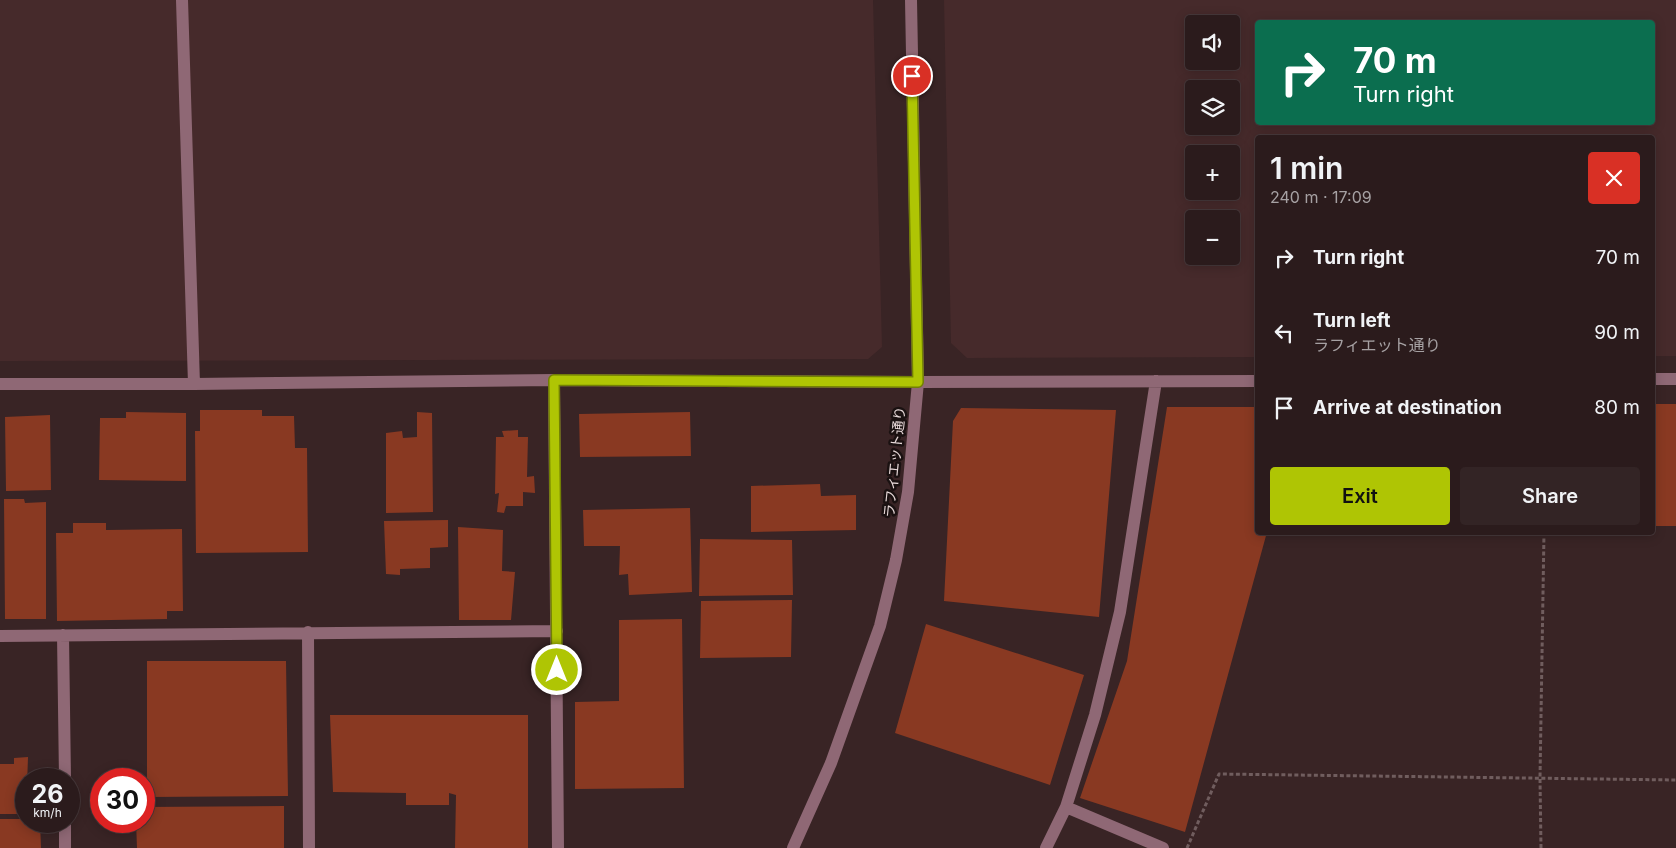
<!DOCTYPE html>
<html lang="en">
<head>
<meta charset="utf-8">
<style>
	:root { --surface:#2b1b1c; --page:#332425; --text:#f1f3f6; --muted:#a6a1a3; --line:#47393b; --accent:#afc504 }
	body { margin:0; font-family:Inter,"Noto Sans JP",sans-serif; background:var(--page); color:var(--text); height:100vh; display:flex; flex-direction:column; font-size:19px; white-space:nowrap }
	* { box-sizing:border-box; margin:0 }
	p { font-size:16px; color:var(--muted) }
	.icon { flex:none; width:28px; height:28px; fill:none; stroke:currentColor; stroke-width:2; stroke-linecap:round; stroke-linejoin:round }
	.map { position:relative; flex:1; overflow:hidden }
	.panel { position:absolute; left:1255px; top:135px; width:400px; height:400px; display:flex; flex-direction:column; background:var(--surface); border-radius:5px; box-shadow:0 2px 12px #0003,0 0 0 1px var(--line) }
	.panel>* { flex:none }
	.top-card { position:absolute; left:1255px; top:20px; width:400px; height:105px; border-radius:5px; box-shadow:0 2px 12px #0003,0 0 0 1px var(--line); background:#0b6e4f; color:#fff; overflow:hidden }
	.fabs { position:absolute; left:1185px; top:15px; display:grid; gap:10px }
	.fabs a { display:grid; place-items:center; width:55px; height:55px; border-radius:5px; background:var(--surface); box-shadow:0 2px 12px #0003,0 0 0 1px var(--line); font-size:25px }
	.speed { position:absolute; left:15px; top:768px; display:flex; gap:10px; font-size:25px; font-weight:700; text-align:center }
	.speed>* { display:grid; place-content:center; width:65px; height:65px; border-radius:50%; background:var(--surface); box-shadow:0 2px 12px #0003,0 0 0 1px var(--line); line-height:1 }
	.speed small { font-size:12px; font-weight:400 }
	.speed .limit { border:8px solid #d22; background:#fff; color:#111 }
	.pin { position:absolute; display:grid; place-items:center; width:42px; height:42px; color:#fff; margin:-21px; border:2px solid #fff; border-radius:50%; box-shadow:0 1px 5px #0007 }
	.me { position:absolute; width:55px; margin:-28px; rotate:0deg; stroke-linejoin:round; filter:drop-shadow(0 0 4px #0008) }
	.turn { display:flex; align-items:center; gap:18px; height:105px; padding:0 15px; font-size:22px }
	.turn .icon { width:65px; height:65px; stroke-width:2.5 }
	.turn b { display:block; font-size:35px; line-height:42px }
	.round { display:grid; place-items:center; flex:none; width:52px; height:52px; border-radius:5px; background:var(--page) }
	.headline { display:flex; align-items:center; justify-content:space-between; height:85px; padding:0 15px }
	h1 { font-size:30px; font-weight:600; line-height:38px }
	.primary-button { display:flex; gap:10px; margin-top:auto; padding:10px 15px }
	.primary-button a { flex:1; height:58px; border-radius:5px; background:var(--accent); color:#111; font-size:20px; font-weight:600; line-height:58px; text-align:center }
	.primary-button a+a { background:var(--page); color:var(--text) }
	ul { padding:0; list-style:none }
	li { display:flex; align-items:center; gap:15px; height:75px; padding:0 15px }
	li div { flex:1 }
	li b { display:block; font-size:19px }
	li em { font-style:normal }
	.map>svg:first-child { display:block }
	.built { fill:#462a2b; fill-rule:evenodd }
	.building { fill:#893922 }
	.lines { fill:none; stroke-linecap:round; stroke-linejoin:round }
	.path { stroke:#705d5e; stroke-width:3; stroke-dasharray:4 2.5; stroke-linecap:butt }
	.minor { stroke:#8f6875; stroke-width:12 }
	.route-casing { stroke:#728003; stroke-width:12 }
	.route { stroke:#afc504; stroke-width:9 }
	.labels { text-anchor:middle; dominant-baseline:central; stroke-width:5; stroke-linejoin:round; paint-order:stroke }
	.street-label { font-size:14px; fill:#e6d8d8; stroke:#1a1111 }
</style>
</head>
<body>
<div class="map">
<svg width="1676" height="848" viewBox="0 0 1676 848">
	<rect width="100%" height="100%" fill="#392425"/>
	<path class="built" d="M 0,0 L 873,0 L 882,347 L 868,359 L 0,361 Z
		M 944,0 L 1676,0 L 1676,356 L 1653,356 L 1652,138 L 1258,138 L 1257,357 L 967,358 L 951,343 ZM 1258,22 L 1652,22 L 1652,122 L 1258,122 ZM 1194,24 L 1231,24 L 1231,61 L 1194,61 ZM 1194,89 L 1231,89 L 1231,126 L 1194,126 ZM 1194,154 L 1231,154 L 1231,191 L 1194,191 ZM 1194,219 L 1231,219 L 1231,256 L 1194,256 Z"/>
	<path class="building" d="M 1652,404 L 1676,404 L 1676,526 L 1652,526 Z
		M 1167,407 L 1258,407 L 1258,532 L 1267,532 L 1185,832 L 1080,798 L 1127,661 Z
		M 961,408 L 1116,410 L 1099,617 L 944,601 L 953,421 Z
		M 200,410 L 262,410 L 262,416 L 294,416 L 295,448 L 307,448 L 308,552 L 196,553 L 195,431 L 200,431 Z
		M 126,412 L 186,413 L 186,481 L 99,480 L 100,418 L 126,418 Z
		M 417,412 L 432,413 L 433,512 L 386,513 L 386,433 L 402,431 L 403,438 L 417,437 Z
		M 690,412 L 691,456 L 580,457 L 579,414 Z
		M 50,415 L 51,490 L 6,491 L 5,417 Z
		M 518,430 L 518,437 L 528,437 L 527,477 L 534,476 L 535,493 L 523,492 L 523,506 L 506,506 L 504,513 L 497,512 L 499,493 L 495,494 L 496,437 L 504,437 L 502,431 Z
		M 820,484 L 821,496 L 856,495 L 856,530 L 751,532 L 751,486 Z
		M 4,499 L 24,499 L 25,503 L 46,502 L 46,619 L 5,619 Z
		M 690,508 L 692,592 L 629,595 L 628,574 L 619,575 L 620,546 L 584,546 L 583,510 Z
		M 448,520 L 448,547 L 430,548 L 430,568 L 400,569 L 400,575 L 386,574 L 384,521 Z
		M 73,523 L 106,523 L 106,530 L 182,529 L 183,611 L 167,611 L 167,619 L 57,621 L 56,533 L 73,533 Z
		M 458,527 L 503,530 L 502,571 L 515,572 L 511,620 L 459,620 Z
		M 700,539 L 792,540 L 793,595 L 699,596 Z
		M 792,600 L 791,657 L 700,658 L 701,601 Z
		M 682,619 L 684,788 L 575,789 L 575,702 L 619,701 L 619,620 Z
		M 926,624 L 1084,675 L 1050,785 L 895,733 Z
		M 147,661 L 286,661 L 288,796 L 147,797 Z
		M 330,715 L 528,715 L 528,848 L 455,848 L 456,795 L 449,793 L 449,805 L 406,805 L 406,793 L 333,792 Z
		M 28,757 L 26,814 L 0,814 L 0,764 L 14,764 L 14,758 Z
		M 284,806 L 284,848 L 137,848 L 136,821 L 144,821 L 144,807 Z
		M 0,819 L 26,819 L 26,821 L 40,821 L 41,848 L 0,848 Z"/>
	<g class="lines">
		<path class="path" d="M 1187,848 L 1219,774 L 1676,780
			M 1541,848 L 1540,778 L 1544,532"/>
		<path class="minor" d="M 182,0 L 194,384
			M 1652,379 L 1676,379
			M 554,380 L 558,848
			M 0,384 L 194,384 L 554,380 L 918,382 L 1258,381
			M 308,632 L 309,848
			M 63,635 L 65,779
			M 0,636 L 557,631
			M 1066,807 L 1163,848
			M 65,821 L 65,848
			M 793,848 L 831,763 L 880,626 L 896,560 L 908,492 L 918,382 L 911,0
			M 1046,848 L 1066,807 L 1095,715 L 1120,612 L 1156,381"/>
	</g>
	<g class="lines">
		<defs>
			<path id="route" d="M 557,670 L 554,380 L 918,382 L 912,76"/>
		</defs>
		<use href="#route" class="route-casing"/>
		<use href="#route" class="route"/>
	</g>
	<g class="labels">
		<g class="street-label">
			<text transform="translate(894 462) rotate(-84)">ラフィエット通り</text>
		</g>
	</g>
</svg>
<div class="fabs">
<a><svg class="icon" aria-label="sound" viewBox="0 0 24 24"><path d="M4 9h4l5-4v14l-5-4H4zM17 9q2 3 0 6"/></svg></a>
<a><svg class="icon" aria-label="layers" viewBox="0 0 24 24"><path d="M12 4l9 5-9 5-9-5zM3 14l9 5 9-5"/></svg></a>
<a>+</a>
<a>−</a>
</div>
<div class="speed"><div>26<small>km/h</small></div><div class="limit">30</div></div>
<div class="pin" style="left:912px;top:76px;background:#d93025"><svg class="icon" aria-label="arrive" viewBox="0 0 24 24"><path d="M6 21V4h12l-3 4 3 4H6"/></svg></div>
<svg class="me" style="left:557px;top:670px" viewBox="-20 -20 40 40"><circle r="17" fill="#afc504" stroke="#fff" stroke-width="3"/><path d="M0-11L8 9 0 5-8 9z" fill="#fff"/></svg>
<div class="top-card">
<div class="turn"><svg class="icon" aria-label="right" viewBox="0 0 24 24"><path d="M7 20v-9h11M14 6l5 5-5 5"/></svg><div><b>70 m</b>Turn right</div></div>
</div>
<section class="panel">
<div class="headline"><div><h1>1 min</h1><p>240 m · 17:09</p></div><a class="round" style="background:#d93025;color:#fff"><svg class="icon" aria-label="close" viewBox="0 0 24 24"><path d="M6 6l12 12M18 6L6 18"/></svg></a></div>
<ul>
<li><svg class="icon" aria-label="right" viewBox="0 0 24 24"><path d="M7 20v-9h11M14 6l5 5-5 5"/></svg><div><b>Turn right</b></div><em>70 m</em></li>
<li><svg class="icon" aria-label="left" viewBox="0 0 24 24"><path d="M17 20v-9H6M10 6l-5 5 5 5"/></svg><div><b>Turn left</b><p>ラフィエット通り</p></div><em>90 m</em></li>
<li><svg class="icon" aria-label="arrive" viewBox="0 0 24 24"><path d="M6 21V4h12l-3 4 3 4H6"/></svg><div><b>Arrive at destination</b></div><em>80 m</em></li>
</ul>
<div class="primary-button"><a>Exit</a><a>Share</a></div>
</section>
</div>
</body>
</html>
